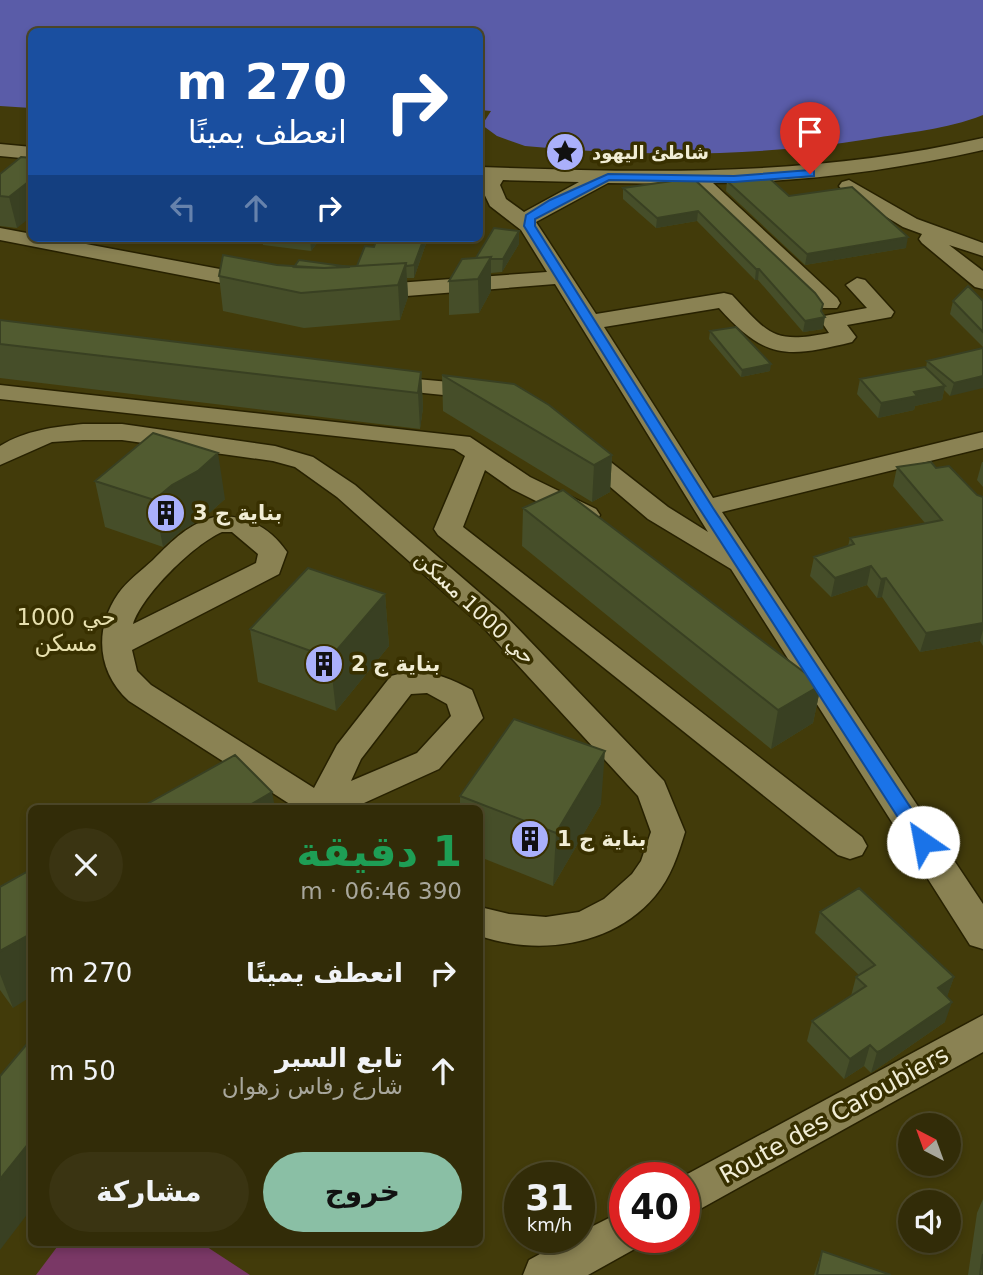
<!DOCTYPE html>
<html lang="ar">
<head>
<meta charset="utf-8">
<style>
	:root { --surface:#322c08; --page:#3a3412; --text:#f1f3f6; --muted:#a8a79c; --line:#4d4829; --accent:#8abfa5 }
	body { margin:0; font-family:"DejaVu Sans","Noto Naskh Arabic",sans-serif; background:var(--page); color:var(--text); direction:rtl; height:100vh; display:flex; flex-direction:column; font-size:26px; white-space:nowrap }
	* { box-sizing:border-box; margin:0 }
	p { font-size:23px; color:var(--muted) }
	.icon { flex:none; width:38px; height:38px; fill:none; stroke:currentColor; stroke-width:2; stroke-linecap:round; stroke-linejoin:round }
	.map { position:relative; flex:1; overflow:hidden; direction:ltr }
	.panel { position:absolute; left:28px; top:805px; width:455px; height:441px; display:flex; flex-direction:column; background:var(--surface); border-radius:10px; box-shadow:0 4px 10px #0003,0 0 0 2px var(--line); direction:rtl }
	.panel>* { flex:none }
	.top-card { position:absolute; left:28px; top:28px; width:455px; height:214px; border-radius:10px; box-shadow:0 4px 10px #0003,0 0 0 2px var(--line); direction:rtl; background:#1a4fa0; color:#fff; overflow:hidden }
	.needle { width:46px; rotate:319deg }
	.tools { position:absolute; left:898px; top:1113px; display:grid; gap:14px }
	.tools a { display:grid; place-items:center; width:63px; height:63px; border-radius:50%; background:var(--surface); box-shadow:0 4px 10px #0003,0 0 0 2px var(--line); font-size:35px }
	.speed { position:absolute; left:504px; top:1162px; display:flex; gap:14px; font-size:35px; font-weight:700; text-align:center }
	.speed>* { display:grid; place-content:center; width:91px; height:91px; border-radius:50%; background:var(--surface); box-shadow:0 4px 10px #0003,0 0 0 2px var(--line); line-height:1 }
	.speed small { font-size:18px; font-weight:400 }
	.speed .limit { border:10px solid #d22; background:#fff; color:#111 }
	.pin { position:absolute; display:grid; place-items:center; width:60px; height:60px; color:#fff; margin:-72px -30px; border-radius:50% 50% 50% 0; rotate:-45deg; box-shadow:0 0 7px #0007 }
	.pin .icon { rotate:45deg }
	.me { position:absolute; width:77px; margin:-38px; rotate:327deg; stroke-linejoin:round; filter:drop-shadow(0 0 5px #0008) }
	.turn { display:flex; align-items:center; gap:24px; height:147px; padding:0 21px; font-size:32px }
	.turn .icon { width:91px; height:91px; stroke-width:2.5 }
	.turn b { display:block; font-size:49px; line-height:60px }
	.lanes { display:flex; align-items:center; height:66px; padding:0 21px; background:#0003; justify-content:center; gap:35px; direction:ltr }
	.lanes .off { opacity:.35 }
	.round { display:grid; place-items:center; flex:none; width:74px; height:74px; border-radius:37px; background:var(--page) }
	.summary { display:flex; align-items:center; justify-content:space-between; height:119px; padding:0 21px }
	h1 { font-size:42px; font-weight:700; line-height:52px; color:#1e9e55 }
	.button { display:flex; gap:14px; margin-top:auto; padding:14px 21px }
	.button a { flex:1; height:80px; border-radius:42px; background:var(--accent); color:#111; font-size:28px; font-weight:700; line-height:80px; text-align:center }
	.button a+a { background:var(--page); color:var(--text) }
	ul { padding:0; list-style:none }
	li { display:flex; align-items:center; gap:21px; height:98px; padding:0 21px }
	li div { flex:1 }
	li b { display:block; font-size:26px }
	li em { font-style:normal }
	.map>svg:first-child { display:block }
	.green { fill:#7a3866 }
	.water { fill:#5a5ca8 }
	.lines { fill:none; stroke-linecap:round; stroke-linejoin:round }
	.minor-casing { stroke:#272100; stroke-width:3 }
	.minor { fill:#8a8253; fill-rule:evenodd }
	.wall { fill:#464e29 }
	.shaded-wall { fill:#394022 }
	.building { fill:#515b30; stroke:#394022; stroke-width:2 }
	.route { fill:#1a73e8; stroke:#114b97; stroke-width:2 }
	.labels { text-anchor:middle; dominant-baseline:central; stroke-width:7; stroke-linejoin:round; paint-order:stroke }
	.far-poi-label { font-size:18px; font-weight:bold; fill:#f1edd5; stroke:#383000; text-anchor:start }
	.poi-label { font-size:21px; font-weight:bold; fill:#f1edd5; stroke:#383000; text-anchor:start }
	.street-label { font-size:21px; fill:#f1edd5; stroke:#383000 }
	.neighbourhood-label { font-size:23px; fill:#e7e0ae; stroke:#383000 }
	.near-street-label { font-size:24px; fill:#f1edd5; stroke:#383000 }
</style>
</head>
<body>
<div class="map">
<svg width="983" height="1275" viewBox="0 0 983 1275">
	<rect width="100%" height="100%" fill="#423b0a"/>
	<path class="green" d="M 60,1243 L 201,1243 L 250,1275 L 36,1275 Z"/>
	<path class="water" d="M 0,0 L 983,0 L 983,115 C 945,130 909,132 869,139 C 755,157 640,157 525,146 L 497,136 L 482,125 L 491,111 L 480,110 L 480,32 L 32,32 L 31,108 L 0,106 Z"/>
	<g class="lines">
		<defs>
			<path id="minor" d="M 983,138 L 983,150 C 894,170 805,182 713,183 L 837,298 L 840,303 L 837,308 L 821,308 L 691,184 L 608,183 L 536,222 L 596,314 L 724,293 L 732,295 C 769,335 774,344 829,333 L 821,321 L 824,316 L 867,308 L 846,285 L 857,278 L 865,280 L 894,312 L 891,317 L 847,325 L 856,337 L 852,342 C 786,358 766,360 719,308 L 604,327 L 713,498 L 983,432 L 983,448 L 722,512 L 983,904 L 983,949 L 970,945 L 731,569 L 648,519 L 567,450 L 571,445 L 589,445 L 668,507 L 708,532 L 555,284 L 369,299 L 358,292 L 369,285 L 547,272 L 521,230 L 490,206 L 480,185 L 484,179 L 480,179 L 480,167 C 654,173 812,177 983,138 ZM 503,180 L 579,182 L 524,212 L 506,199 L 500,185 Z
				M 0,144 L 32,147 L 32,159 L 0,156 Z
				M 849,180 L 917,219 L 983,243 L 983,256 L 949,245 L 983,271 L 983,289 L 975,287 L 922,243 L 919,239 L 922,234 L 903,227 L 842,190 L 839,186 L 842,182 Z
				M 0,228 L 32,234 L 32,238 L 54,238 L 257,276 L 268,283 L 257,290 L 0,240 Z
				M 383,376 L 483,385 L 492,387 L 495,392 L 492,397 L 483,399 L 374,388 L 371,383 L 374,378 Z
				M 0,385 L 470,437 L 530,477 L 596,509 L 600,515 L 596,521 L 576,521 L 512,489 L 485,470 L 463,527 L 862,837 L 867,846 L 862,855 L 850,859 L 838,855 L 438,535 L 434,529 L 465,456 L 454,449 L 0,399 Z
				M 83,424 L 122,424 L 275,446 L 313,457 L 355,485 L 503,613 L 664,781 L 685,832 C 678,855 671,877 655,896 C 613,946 539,956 480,936 L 480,907 L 509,914 L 546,917 L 579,912 L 604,899 L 632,874 L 641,861 L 651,832 L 638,796 L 483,627 L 337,497 L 295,467 L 273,461 L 122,440 L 83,440 L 52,442 L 0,465 L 0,446 C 26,430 54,427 83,424 Z
				M 218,516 C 247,516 270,527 287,552 L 279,574 L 132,650 L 137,671 L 151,685 L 314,788 L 337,745 L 391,676 C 423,667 444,675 472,690 L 483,718 L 439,769 L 353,808 L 296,808 L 129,701 C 97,672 94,629 118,594 C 127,581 141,571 153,560 C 173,540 189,523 218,516 ZM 222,532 L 232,532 L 258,554 L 256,563 L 133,624 C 143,594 193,545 222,532 ZM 427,693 L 447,704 L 451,716 L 417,753 L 351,781 L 361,759 L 411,694 Z
				M 983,1015 L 983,1052 L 684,1218 L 684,1178 L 680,1178 Z
				M 625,1210 L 625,1237 L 644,1237 L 640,1246 L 588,1275 L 523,1275 L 529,1260 L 571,1237 L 579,1237 L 579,1233 Z"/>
		</defs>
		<use href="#minor" class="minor-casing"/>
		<use href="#minor" class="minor"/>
	</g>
	<path class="wall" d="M 21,157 L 17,228 L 0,226 L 0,174 Z
		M 693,178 L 822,313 L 823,329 L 803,332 L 758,280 L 755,280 L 697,221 L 656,228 L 623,199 L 623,188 Z
		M 727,181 L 789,196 L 906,248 L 805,265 L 726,191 Z
		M 519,231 L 519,244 L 502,272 L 491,273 L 491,291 L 479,313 L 449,315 L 449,281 L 476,258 Z
		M 262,238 L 321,238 L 311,251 L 263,245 Z
		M 377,238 L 428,238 L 414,278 L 407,278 L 408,297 L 400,320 L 304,328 L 223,311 L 219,276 L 277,265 L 294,267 L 357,266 L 374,247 Z
		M 953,301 L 983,301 L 983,347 L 950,314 Z
		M 0,320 L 421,372 L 423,408 L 420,429 L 0,378 Z
		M 710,331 L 770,371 L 741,377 L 709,339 Z
		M 983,348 L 950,396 L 944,390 L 942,400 L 915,406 L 914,410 L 878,418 L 857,394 L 860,379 L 926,368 L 927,361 Z
		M 442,375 L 612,455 L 610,492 L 592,502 L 443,411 Z
		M 982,462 L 983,462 L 983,487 L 977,480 Z
		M 897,467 L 936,468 L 977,495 L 983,497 L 983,646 L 980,641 L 920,652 L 882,597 L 877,598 L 867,585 L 831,597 L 810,576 L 814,557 L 848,546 L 850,538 L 925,523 L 893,486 Z
		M 95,481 L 225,499 L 205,517 L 181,531 L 163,547 L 105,527 Z
		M 523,508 L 821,685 L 813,723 L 771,749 L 522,546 Z
		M 385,594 L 389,646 L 336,711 L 258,682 L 250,629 Z
		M 460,796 L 601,804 L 553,886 L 480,857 L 480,808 L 460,808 Z
		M 0,887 L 13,1008 L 0,990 Z
		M 820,912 L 954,977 L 947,996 L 945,1022 L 874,1071 L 871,1073 L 864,1066 L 844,1079 L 807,1041 L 812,1021 L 851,996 L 856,977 L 859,975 L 815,933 Z
		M 983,1199 L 983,1275 L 968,1275 L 977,1213 Z
		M 822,1251 L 891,1275 L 814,1275 Z"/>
	<path class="shaded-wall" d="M 32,179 L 32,216 L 17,228 L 9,197 Z
		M 698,211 L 697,221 L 656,228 L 657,218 Z
		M 519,231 L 519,244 L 502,272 L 503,259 Z
		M 908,237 L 906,248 L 805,265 L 807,254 Z
		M 310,238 L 321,238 L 311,251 Z
		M 424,238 L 428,238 L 414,278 L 414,265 Z
		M 491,257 L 491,291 L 479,313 L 478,279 Z
		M 406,263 L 408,297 L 400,320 L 398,285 Z
		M 756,269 L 759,269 L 758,280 L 755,280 Z
		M 823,304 L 821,315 L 825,317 L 823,329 L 803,332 L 805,321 L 821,311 Z
		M 771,364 L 770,371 L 741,377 L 742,370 Z
		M 421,372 L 423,408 L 420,429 L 418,393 Z
		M 983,376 L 983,388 L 950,396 L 954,383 Z
		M 945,386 L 942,400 L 915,406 L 914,410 L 878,418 L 881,403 L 914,392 Z
		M 218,453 L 225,499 L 205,517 L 181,531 L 163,547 L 154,500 L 172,485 Z
		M 612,455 L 610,492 L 592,502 L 594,465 Z
		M 871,566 L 867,585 L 831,597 L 835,578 Z
		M 886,578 L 882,597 L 877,598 L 881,579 Z
		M 385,594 L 389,646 L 336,711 L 330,658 Z
		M 983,623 L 983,630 L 980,641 L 920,652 L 926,633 Z
		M 821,685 L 813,723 L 771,749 L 778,710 Z
		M 605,751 L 601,804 L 553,886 L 556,833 Z
		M 272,792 L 275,808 L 245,808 Z
		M 32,933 L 32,996 L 13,1008 L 0,974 L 0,951 Z
		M 954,977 L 947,997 L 938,988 Z
		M 952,1002 L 945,1022 L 871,1073 L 877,1052 Z
		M 870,1045 L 864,1066 L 844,1079 L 850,1059 Z
		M 32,1139 L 32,1208 L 0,1250 L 0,1179 Z"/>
	<path class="building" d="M 21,157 L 32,158 L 32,179 L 9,197 L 0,196 L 0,174 Z
		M 768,177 L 789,196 L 852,187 L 908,237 L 807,254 L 727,181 Z
		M 693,178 L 815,293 L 823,304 L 821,311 L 825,317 L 805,321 L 759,269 L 756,269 L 698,211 L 657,218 L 623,188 Z
		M 494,228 L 519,231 L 503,259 L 491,259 L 491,257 L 476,258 Z
		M 377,238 L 424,238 L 414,265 L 406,266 L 406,263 L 357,266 L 365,246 L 374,247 Z
		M 223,255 L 277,265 L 324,268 L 406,263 L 398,285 L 301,293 L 219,276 Z
		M 491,257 L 478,279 L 449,281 L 462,259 Z
		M 299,260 L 350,267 L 324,268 L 294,267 Z
		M 968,286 L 983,301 L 983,332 L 953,301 Z
		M 0,320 L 421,372 L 418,393 L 0,344 Z
		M 736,327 L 771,364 L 742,370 L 710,331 Z
		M 983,348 L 983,376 L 954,383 L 927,361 Z
		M 925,367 L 945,386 L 914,392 L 917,396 L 881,403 L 860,379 Z
		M 442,375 L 514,384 L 549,405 L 612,455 L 594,465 Z
		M 153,433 L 218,453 L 198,471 L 172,485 L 154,500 L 95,481 Z
		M 931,462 L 936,468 L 949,466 L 977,495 L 983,497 L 983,623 L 926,633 L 886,578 L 881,579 L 871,566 L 835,578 L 814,557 L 854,544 L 850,538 L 942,520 L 897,467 Z
		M 563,490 L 821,685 L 778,710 L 523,508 Z
		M 308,568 L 385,594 L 330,658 L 250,629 Z
		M 514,719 L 605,751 L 556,833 L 460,796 Z
		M 235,755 L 272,792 L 245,808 L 140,808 Z
		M 32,869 L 32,933 L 0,951 L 0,887 Z
		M 859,888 L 954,977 L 938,988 L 952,1002 L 880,1051 L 877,1052 L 870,1045 L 850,1059 L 812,1021 L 866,986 L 856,977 L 875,965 L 820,912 Z
		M 32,1038 L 32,1139 L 0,1179 L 0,1076 Z
		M 822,1251 L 891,1275 L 817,1275 Z
		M 983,1254 L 983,1275 L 980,1275 Z"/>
	<path class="route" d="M 810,170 L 814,171 L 814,176 L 734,182 L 609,180 L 535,219 L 535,226 L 713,508 L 930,837 L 932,842 L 923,849 L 917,847 L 699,508 L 524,226 L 526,215 L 550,200 L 608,174 L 734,176 Z"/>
	<defs>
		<symbol id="sight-disc" viewBox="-11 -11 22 22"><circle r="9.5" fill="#aab0fb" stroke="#383000"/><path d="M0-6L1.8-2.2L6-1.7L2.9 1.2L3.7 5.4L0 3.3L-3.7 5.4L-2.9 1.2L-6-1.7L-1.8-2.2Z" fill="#111"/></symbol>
		<symbol id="building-disc" viewBox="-11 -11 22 22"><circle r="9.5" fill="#aab0fb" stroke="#383000"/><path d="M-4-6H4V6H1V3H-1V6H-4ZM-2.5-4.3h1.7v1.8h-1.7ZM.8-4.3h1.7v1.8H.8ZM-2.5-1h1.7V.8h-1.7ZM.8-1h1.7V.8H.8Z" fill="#111"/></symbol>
	</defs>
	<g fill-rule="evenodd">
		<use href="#sight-disc" x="543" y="130" width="44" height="44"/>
		<use href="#building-disc" x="144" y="491" width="44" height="44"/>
		<use href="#building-disc" x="302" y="642" width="44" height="44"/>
		<use href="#building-disc" x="508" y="817" width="44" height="44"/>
	</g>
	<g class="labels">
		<g class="far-poi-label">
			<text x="592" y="152">شاطئ اليهود</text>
		</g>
		<g class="poi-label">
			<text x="193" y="513">بناية ج 3</text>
			<text x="351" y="664">بناية ج 2</text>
			<text x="557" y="839">بناية ج 1</text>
		</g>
		<g class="street-label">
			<text transform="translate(475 608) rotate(43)">حي 1000 مسكن</text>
		</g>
		<g class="neighbourhood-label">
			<text x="66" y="617">حي 1000<tspan x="66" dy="26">مسكن</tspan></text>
		</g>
		<g class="near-street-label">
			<text transform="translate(834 1115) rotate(-29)">Route des Caroubiers</text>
		</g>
	</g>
</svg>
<div class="tools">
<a><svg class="needle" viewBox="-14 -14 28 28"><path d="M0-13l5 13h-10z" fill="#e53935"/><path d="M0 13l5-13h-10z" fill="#a8a79c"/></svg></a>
<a><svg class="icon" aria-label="sound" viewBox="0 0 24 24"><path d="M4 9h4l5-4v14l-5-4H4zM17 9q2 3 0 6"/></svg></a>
</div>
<div class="speed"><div>31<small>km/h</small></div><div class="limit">40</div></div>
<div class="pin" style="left:810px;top:174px;background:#d93025"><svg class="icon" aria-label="arrive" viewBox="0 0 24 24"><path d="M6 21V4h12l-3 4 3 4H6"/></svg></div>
<svg class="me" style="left:923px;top:842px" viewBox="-20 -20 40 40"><circle r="19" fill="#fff"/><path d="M0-13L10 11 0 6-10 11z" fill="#1a73e8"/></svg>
<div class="top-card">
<div class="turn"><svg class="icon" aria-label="right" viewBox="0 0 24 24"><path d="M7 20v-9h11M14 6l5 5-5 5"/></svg><div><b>270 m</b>انعطف يمينًا</div></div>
<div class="lanes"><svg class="icon off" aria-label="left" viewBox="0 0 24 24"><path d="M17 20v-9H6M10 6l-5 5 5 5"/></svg><svg class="icon off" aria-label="ahead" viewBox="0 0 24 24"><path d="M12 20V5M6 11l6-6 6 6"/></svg><svg class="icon" aria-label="right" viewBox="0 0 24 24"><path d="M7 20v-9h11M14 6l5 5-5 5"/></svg></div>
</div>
<section class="panel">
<div class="summary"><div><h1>1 دقيقة</h1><p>390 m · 06:46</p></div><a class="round"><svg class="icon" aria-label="close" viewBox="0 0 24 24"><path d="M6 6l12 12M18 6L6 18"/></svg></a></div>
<ul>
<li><svg class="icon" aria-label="right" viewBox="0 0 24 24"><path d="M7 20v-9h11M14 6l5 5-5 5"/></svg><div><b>انعطف يمينًا</b></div><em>270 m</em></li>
<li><svg class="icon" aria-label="ahead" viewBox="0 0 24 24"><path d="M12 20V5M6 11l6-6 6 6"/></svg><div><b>تابع السير</b><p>شارع رفاس زهوان</p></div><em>50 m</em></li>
</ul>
<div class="button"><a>خروج</a><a>مشاركة</a></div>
</section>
</div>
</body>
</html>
